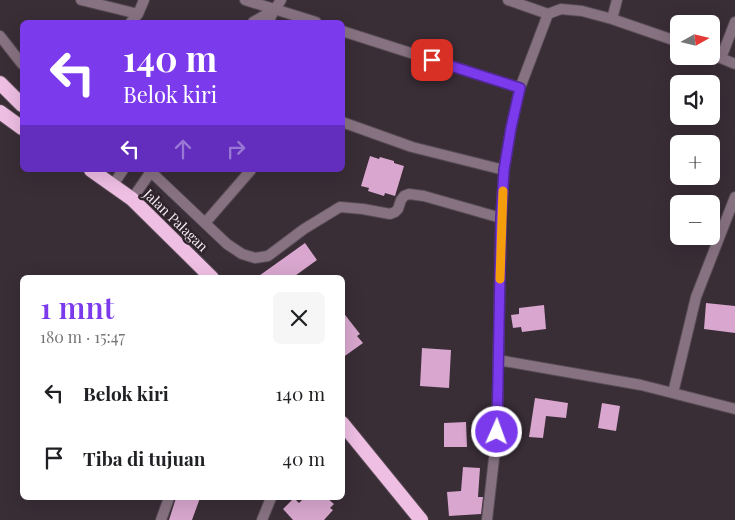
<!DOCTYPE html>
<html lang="id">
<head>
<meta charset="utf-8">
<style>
	:root { --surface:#fff; --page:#f6f6f6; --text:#202124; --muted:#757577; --accent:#7c3aed }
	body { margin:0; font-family:"Playfair Display",serif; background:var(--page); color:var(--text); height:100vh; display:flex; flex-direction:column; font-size:19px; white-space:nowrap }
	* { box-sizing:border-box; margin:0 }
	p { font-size:16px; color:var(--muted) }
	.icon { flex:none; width:28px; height:28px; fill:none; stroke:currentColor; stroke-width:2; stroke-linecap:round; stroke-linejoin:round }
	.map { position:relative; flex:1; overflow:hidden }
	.side { position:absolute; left:20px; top:275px; width:325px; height:225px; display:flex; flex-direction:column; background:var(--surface); border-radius:8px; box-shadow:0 5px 20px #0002 }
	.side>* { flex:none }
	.banner { position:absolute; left:20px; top:20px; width:325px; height:152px; border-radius:8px; box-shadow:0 5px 20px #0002; background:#7c3aed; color:#fff; overflow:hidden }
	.needle { width:32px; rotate:82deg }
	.tools { position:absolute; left:670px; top:15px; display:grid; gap:10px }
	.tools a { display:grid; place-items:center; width:50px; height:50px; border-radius:8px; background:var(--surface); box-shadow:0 5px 20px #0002; font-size:25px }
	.pin { position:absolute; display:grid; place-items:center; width:42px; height:42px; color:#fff; margin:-21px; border-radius:10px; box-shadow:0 2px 8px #0006 }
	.me { position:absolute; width:55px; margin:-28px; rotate:2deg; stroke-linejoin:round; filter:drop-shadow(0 0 4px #0008) }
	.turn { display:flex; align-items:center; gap:18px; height:105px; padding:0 20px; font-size:22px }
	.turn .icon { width:65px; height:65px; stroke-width:2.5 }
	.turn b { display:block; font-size:35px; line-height:42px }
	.lanes { display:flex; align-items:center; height:48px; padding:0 20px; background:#0003; justify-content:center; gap:25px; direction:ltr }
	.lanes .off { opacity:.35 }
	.round { display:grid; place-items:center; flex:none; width:52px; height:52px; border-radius:8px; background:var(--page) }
	.head { display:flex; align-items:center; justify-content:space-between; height:85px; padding:0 20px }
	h1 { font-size:30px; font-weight:600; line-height:38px; color:var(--accent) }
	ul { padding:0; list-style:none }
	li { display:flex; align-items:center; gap:15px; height:65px; padding:0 20px }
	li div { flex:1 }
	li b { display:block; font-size:19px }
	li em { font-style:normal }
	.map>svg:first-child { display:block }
	.building { fill:#d8a6ce }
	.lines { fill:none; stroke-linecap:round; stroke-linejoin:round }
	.minor-casing { stroke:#574b54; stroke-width:12 }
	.trunk-casing { stroke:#574b54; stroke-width:16 }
	.minor { stroke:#877282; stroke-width:10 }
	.trunk { stroke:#eebee3; stroke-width:14 }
	.route-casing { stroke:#51269a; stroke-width:12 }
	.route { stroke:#7c3aed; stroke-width:9 }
	.slow { stroke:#f59e0b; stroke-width:9 }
	.labels { text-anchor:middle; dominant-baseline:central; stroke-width:5; stroke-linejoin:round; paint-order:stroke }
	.street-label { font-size:14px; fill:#f4ebf2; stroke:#2f232c }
</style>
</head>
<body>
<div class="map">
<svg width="735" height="520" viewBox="0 0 735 520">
	<rect width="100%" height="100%" fill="#392d36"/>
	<path class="building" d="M 370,156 L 379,159 L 380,157 L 394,161 L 394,163 L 404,166 L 395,196 L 385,193 L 384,196 L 368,191 L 369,188 L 361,186 Z
		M 305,243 L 317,260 L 292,278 L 256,278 Z
		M 706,303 L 735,306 L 735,333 L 704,329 Z
		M 544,305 L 546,329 L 522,332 L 521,327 L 513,328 L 511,315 L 519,314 L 519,308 Z
		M 342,311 L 360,334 L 357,336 L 363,343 L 342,358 Z
		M 422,348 L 451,350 L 449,388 L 420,386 Z
		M 535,398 L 568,403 L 566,418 L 546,416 L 543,438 L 529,437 Z
		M 602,403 L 620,406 L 616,431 L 598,428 Z
		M 466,422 L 467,447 L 444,447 L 444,423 Z
		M 463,467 L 480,468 L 478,497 L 483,497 L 481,514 L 449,516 L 447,492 L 461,491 Z
		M 176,498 L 200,498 L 192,520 L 169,520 Z
		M 294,498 L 299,503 L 304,498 L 327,498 L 334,504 L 330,508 L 333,510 L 324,520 L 293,520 L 283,509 Z"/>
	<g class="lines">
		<defs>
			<path id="minor" d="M 81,0 L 138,14
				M 245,0 L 316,22
				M 508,0 L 548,14
				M 612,19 L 617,0
				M 131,22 L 138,14 L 144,0
				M 253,22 L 274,10
				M 268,22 L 275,9 L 281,0
				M 342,31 L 520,88
				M 0,36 L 22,64
				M 711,54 L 735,64
				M 721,58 L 735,22
				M 342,122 L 412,147 L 504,170
				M 149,170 L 227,244 L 242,254 L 255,258 L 268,256 L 304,229 L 340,207 L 363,209 L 390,214 L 395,212 L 398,209 L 401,200 L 404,196 L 409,194 L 424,196 L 501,218
				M 113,185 L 123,170
				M 132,199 L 152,170
				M 205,223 L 251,170
				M 498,360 L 641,385 L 735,409
				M 673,393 L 696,297 L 735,197
				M 161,520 L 169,498
				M 262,520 L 271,498
				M 487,520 L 497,432 L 501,218 L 504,170 L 511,128 L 520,88 L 548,14 L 561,9 L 582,11 L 612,19 L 679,42"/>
			<path id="trunk" d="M 0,83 L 22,105
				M 0,112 L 22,128
				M 91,170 L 132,199 L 212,278
				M 342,423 L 421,520"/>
		</defs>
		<use href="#minor" class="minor-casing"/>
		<use href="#trunk" class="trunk-casing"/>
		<use href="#minor" class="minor"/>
		<use href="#trunk" class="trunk"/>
	</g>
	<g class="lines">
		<defs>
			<path id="route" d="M 432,60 L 520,88 L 511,128 L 504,170 L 501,218 L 497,432"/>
		</defs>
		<use href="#route" class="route-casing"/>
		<use href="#route" class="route"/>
		<path class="slow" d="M 500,279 L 503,191"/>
	</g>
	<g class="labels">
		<g class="street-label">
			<text transform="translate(176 220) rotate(44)">Jalan Palagan</text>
		</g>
	</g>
</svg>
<div class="tools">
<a><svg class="needle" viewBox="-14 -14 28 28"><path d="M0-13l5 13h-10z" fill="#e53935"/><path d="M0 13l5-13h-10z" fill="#757577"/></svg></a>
<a><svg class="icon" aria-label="sound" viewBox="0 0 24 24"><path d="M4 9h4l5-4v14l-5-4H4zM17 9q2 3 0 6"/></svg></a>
<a>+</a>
<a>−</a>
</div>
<div class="pin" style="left:432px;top:60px;background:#d93025"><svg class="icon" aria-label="arrive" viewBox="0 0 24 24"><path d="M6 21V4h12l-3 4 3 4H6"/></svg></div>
<svg class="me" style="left:497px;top:432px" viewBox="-20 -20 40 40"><circle r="17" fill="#7c3aed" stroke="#fff" stroke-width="3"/><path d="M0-11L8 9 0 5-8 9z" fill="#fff"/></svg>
<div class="banner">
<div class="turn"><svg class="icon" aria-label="left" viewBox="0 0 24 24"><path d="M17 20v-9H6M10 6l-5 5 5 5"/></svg><div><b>140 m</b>Belok kiri</div></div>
<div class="lanes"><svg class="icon" aria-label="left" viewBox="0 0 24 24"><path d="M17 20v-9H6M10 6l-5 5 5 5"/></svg><svg class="icon off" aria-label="ahead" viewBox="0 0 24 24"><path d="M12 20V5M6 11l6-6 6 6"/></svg><svg class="icon off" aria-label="right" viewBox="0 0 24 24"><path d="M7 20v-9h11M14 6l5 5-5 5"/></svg></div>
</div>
<section class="side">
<div class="head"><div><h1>1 mnt</h1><p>180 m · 15:47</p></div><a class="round"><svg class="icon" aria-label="close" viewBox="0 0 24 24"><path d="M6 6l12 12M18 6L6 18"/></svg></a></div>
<ul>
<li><svg class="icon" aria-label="left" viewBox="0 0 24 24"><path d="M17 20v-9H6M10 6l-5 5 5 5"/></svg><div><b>Belok kiri</b></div><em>140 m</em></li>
<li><svg class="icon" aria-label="arrive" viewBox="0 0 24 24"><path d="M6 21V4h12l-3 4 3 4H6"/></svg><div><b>Tiba di tujuan</b></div><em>40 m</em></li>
</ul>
</section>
</div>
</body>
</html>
